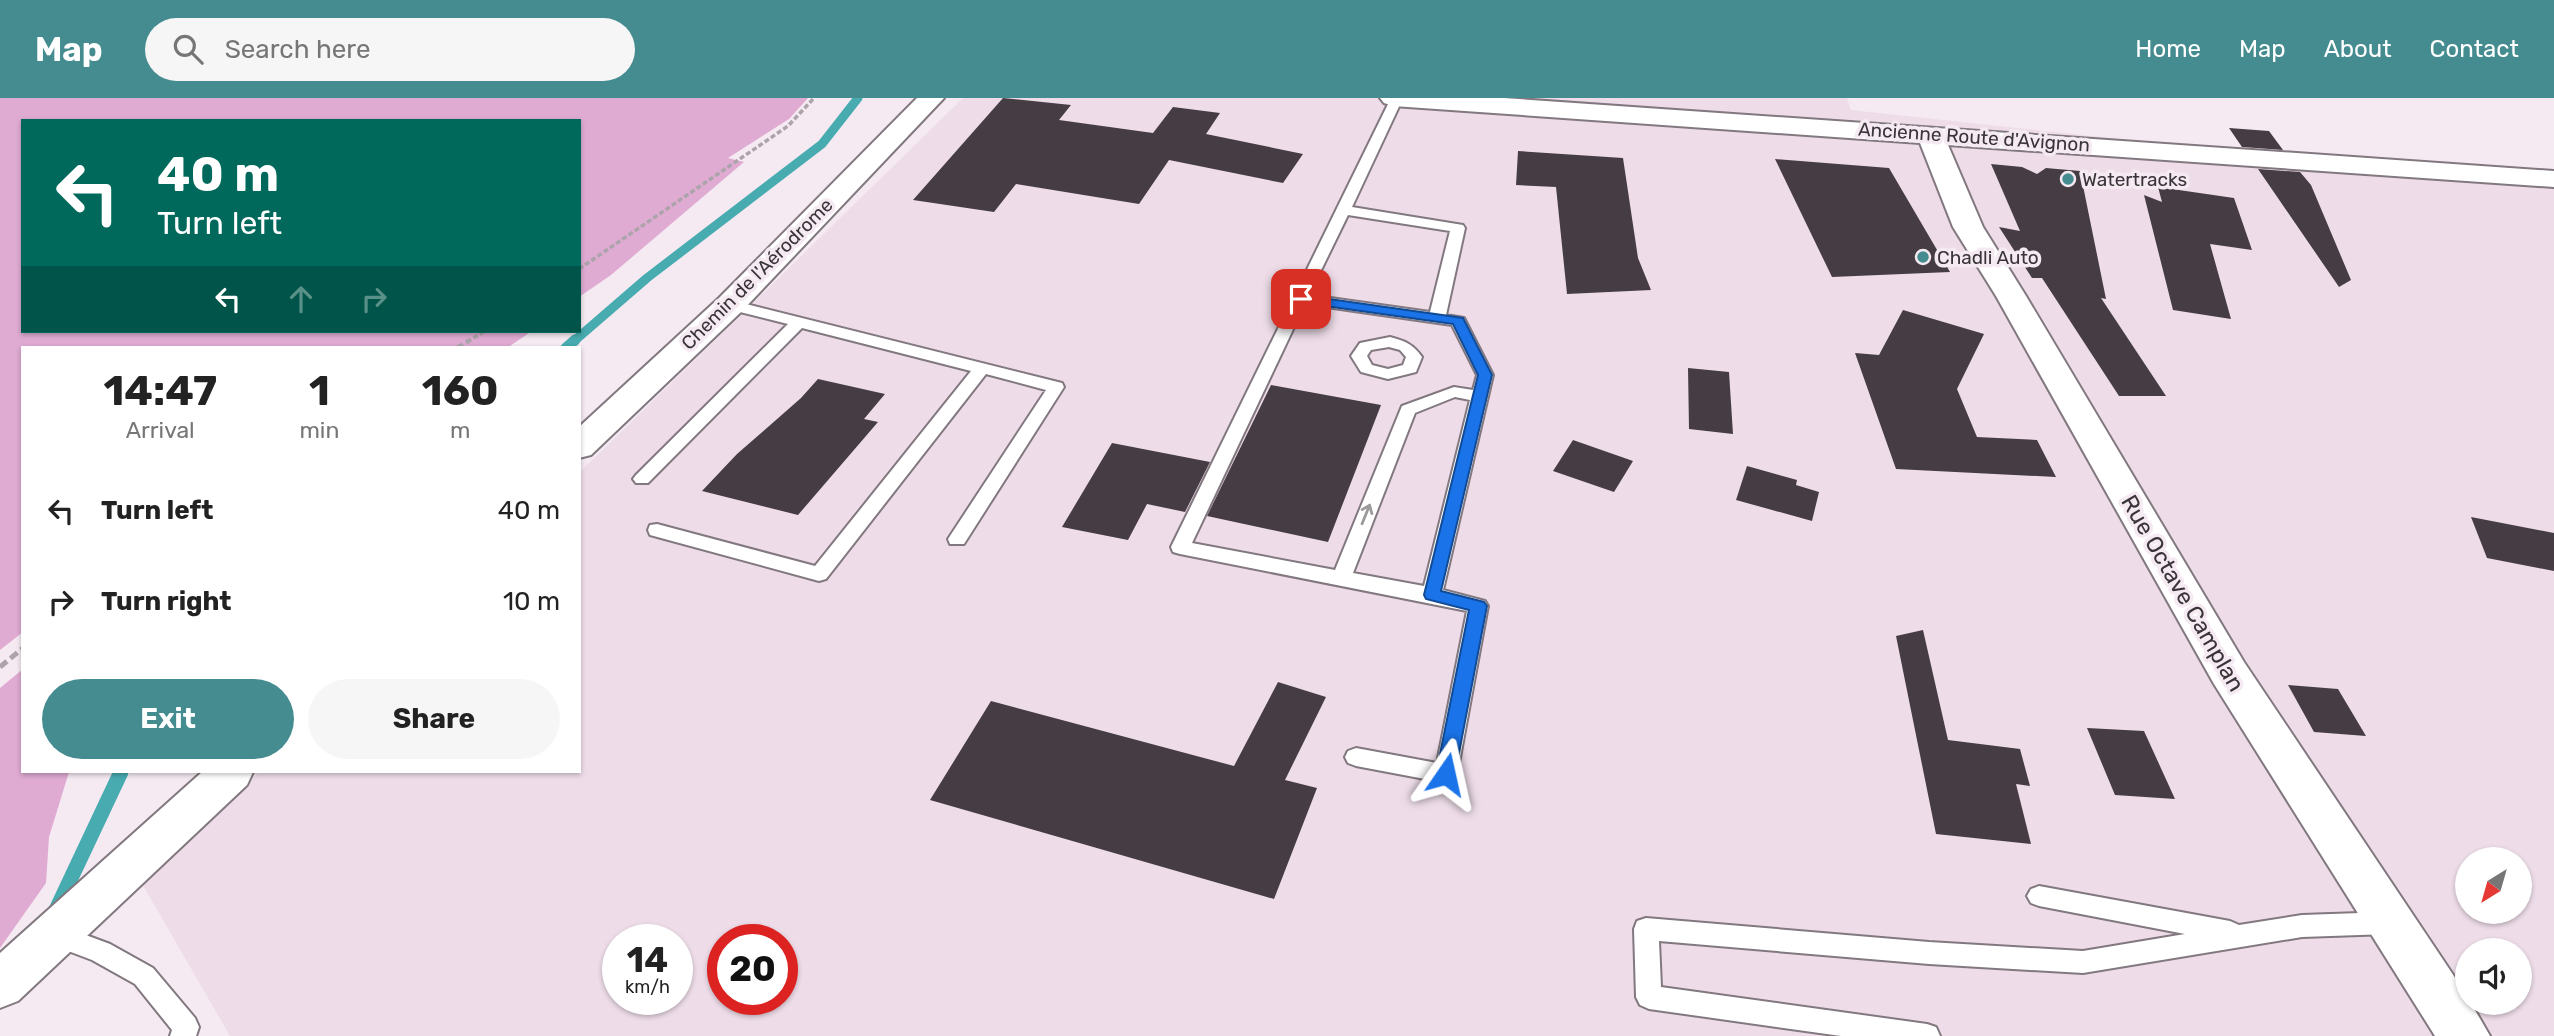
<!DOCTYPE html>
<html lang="en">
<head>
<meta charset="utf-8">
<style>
	:root { --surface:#fff; --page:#f6f6f6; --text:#222; --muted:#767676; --accent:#458c90 }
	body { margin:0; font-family:Rubik,sans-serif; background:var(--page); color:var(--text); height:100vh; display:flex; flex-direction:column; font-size:26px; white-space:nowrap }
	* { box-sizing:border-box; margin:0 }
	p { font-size:23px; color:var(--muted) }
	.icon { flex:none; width:38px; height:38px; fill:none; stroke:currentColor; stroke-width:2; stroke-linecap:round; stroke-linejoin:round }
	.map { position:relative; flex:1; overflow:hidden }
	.sheet { position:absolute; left:21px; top:248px; width:560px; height:427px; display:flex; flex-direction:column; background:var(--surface); border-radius:0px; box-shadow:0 2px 5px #0004 }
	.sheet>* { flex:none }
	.hud { position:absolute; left:21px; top:21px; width:560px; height:214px; border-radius:0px; box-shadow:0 2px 5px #0004; background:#00695c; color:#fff; overflow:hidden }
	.needle { width:46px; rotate:217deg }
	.controls { position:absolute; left:2455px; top:749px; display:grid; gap:14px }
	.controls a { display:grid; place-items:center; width:77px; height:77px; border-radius:50%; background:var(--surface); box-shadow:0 2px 5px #0004; font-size:35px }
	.speed { position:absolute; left:602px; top:826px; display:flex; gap:14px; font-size:35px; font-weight:700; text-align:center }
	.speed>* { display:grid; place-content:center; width:91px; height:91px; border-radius:50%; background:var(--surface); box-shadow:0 2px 5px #0004; line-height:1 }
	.speed small { font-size:18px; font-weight:400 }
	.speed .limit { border:10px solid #d22; background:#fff; color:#111 }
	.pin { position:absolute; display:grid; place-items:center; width:60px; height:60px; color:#fff; margin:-30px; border-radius:14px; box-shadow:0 4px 10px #0006 }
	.me { position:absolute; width:77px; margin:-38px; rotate:11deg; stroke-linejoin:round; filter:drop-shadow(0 0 5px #0008) }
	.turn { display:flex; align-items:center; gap:24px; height:147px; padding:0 21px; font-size:32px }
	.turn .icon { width:91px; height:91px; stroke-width:2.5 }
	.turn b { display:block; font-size:49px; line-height:60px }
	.lanes { display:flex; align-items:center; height:66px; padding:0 21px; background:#0003; justify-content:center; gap:35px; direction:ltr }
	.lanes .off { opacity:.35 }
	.eta { display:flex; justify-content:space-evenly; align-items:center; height:119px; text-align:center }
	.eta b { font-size:42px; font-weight:700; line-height:49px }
	.action { display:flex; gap:14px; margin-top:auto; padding:14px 21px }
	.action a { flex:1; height:80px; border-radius:42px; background:var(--accent); color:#fff; font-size:28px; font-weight:700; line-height:80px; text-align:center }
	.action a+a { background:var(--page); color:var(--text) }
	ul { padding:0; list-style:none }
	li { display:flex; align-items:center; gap:21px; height:91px; padding:0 21px }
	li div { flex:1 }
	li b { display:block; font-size:26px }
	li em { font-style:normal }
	header { display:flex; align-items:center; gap:42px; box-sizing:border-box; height:98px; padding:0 35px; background:var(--accent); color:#fff }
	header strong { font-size:33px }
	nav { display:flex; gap:38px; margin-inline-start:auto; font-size:24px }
	.search { width:490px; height:63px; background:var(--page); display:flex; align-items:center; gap:18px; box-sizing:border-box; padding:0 24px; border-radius:38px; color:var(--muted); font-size:26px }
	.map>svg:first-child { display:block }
	.built { fill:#eedde9; fill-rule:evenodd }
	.green { fill:#dfabd2 }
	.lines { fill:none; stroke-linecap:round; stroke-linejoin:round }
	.stream-far2 { stroke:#47abb0; stroke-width:9 }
	.stream-far1 { stroke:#47abb0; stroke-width:11 }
	.stream { stroke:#47abb0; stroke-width:15 }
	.building { fill:#463d44 }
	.service-casing { stroke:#82787f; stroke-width:4 }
	.minor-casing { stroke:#82787f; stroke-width:4 }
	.path-far2 { stroke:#aca4aa; stroke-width:3.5; stroke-dasharray:5 2.5; stroke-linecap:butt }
	.path-far1 { stroke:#aca4aa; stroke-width:4.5; stroke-dasharray:7 3.5; stroke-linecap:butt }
	.path { stroke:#aca4aa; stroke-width:5; stroke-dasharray:9 4.5; stroke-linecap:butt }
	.service { fill:#fff; fill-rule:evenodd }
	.minor { fill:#fff; fill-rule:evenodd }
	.oneway { stroke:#9c9a9b }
	.route { fill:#1a73e8; stroke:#114b97; stroke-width:2 }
	.poi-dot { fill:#458c90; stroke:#f5eaf2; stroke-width:2.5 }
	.labels { text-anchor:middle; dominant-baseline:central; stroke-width:7; stroke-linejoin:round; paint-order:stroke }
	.far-street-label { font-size:19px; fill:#383437; stroke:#f5eaf2 }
	.far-poi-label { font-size:19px; fill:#383437; stroke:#f5eaf2; text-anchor:start }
	.street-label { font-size:23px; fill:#383437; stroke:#f5eaf2 }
</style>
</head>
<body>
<header>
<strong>Map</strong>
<div class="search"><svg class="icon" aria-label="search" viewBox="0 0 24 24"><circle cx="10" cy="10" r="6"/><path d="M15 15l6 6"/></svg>Search here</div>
<nav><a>Home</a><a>Map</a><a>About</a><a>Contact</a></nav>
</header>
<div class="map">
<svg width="2554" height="938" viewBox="0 0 2554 938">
	<rect width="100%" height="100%" fill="#f5eaf2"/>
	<path class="built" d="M 963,0 L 1847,0 L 1851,12 L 2554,88 L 2554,938 L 230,938 L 141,784 L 259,674 L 579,674 L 579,375 ZM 2468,761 L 2520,761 L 2520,814 L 2468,814 ZM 618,842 L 677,842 L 677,901 L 618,901 ZM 723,842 L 782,842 L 782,901 L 723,901 ZM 2468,852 L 2520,852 L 2520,905 L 2468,905 Z"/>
	<path class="green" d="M 0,0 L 808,0 L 789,21 L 728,60 L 744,64 L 611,177 L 579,199 L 579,23 L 23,23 L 23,233 L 532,233 L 507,250 L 23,250 L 23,534 L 0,552 Z
		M 23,571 L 23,674 L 69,674 L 49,739 L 46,785 L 0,850 L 0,590 Z"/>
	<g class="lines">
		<path class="stream-far2" d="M 573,244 L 647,180 L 822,46 L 858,0"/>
		<path class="stream-far1" d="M 566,250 L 575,242"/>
		<path class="stream" d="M 56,812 L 121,674"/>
	</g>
	<path class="building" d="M 1003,0 L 1071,7 L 1059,22 L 1153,35 L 1173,9 L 1220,15 L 1206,36 L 1303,56 L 1283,85 L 1169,62 L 1139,106 L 1016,86 L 994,114 L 913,102 Z
		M 2229,30 L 2269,33 L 2283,52 L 2242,49 Z
		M 1518,53 L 1623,60 L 1638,160 L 1651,192 L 1567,196 L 1556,89 L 1516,87 Z
		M 1775,61 L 1889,70 L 1950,174 L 1832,179 Z
		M 1991,66 L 2022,69 L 2037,76 L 2046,70 L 2080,73 L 2106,201 L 2101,200 L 2166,298 L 2119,298 L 2042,180 L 2032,180 L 1999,129 L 2020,133 Z
		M 2258,71 L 2300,74 L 2311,87 L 2351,182 L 2339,189 Z
		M 2158,89 L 2234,100 L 2252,152 L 2210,146 L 2231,221 L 2173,212 L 2144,97 L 2162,104 Z
		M 1903,212 L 1984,236 L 1957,291 L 1977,339 L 2037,342 L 2056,379 L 1896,371 L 1855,255 L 1879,257 Z
		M 1688,270 L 1729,274 L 1733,336 L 1689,331 Z
		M 818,281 L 885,296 L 864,321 L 878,324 L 798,417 L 702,393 L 737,356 L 801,300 Z
		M 1271,287 L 1381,307 L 1328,444 L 1207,418 Z
		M 1573,342 L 1633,363 L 1614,394 L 1553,373 Z
		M 1112,345 L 1210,364 L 1185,414 L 1147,406 L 1128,442 L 1062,429 Z
		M 1747,368 L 1797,382 L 1796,387 L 1819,394 L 1812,423 L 1736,402 Z
		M 2471,419 L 2554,435 L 2554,473 L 2487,460 Z
		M 1923,532 L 1948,642 L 2020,651 L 2030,688 L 2016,686 L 2031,746 L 1936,736 L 1896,538 Z
		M 1278,584 L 1326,599 L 1285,682 L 1317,690 L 1274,801 L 930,702 L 991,603 L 1234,668 Z
		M 2288,587 L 2338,591 L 2366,638 L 2314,634 Z
		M 2087,630 L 2144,633 L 2175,701 L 2115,697 Z"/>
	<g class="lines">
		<defs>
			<path id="service" d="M 1391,0 L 1403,0 L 1352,109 L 1463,127 L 1465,130 L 1446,217 L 1464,220 L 1493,277 L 1443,492 L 1485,503 L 1488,508 L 1457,676 L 1454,682 L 1446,685 L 1356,668 L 1348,665 L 1345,659 L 1348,653 L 1356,650 L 1437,665 L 1467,513 L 1180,456 L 1173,454 L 1171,449 ZM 1348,117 L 1450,133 L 1430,214 L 1309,197 ZM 1305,206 L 1452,227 L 1477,277 L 1473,292 L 1454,289 L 1402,308 L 1335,472 L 1192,445 ZM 1455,299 L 1470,302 L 1424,488 L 1353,475 L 1415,315 Z
				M 730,202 L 1062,285 L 1064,289 L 964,446 L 950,446 L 948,441 L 1046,292 L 986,276 L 826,481 L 819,483 L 650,437 L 648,432 L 650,427 L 657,426 L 815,468 L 971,273 L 802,230 L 648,385 L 636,385 L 633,381 L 636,377 L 788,226 L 724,210 L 722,207 L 724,204 Z
				M 1390,239 C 1405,243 1413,246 1422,259 L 1416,274 L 1388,281 L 1361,274 L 1351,258 L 1360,245 ZM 1389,249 L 1400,252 L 1406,259 L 1403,267 L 1388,271 L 1372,267 L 1367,258 L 1371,252 Z
				M 2039,788 L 2230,823 L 2239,827 L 2302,817 L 2389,814 L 2398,817 L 2401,825 L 2398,833 L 2389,836 L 2302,839 L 2083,875 L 1929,866 L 1659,843 L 1661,889 L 1927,926 L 1936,929 L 1940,938 L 1841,938 L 1649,911 L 1640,907 L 1636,899 L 1634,831 L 1637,823 L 1646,820 L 1929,844 L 2083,853 L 2185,836 L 2039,808 L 2031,805 L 2027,798 L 2031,791 Z
				M 56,826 L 110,846 L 153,870 L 195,920 L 199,929 L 196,938 L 170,938 L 172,932 L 135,886 L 92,862 L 47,845 L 44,837 L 47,829 Z"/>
			<path id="minor" d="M 917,0 L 944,0 L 741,214 L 591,357 L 579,360 L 579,329 L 719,200 Z
				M 1380,0 L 1504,0 L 2554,73 L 2554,89 L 1948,47 L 1983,129 L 2026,198 L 2244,564 L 2468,899 L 2468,905 L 2471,905 L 2490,938 L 2435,938 L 2214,586 L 1996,198 L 1953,129 L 1920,45 L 1393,8 L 1384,5 Z
				M 202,674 L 253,674 L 247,687 L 18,903 L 0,910 L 0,855 Z"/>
		</defs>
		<use href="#service" class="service-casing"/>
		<use href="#minor" class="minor-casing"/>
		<path class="path-far2" d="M 579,171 L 788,28 L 814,0
			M 467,244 L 485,233"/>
		<path class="path-far1" d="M 457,250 L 470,242"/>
		<path class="path" d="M 0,569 L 23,550"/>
		<use href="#service" class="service"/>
		<use href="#minor" class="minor"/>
	</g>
	<defs><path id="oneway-shaft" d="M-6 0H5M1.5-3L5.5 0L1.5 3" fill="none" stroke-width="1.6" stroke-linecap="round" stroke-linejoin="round" transform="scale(1.75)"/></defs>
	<use class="oneway" href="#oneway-shaft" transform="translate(1366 416) rotate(-68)"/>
	<path class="route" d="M 1301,197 L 1463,220 L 1492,277 L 1441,493 L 1484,504 L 1487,508 L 1455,676 L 1452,681 L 1446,683 L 1439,681 L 1436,676 L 1469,512 L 1426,501 L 1424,497 L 1478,277 L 1453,226 L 1297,204 L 1295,201 Z"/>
	<g class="poi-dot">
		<circle cx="2068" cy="81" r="7"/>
		<circle cx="1923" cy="159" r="7"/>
	</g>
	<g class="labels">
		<g class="far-street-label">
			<text transform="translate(1974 39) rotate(4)">Ancienne Route d'Avignon</text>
			<text transform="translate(757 176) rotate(-45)">Chemin de l'Aérodrome</text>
		</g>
		<g class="far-poi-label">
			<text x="2082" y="81">Watertracks</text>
			<text x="1937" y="159">Chadli Auto</text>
		</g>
		<g class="street-label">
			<text transform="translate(2183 495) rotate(60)">Rue Octave Camplan</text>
		</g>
	</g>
</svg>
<div class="controls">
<a><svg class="needle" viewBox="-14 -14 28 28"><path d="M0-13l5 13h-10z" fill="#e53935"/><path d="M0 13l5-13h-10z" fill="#767676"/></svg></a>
<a><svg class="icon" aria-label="sound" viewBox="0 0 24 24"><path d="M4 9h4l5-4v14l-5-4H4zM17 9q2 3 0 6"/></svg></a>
</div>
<div class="speed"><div>14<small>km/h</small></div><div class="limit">20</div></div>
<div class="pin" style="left:1301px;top:201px;background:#d93025"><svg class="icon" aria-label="arrive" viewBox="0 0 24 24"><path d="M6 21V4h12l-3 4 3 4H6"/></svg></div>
<svg class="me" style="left:1446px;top:676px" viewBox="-20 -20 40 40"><path d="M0-17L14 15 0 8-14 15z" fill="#1a73e8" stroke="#fff" stroke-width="4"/></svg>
<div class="hud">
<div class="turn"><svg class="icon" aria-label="left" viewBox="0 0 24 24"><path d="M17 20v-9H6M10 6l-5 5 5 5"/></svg><div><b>40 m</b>Turn left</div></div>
<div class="lanes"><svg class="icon" aria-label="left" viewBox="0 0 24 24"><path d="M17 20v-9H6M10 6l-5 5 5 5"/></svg><svg class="icon off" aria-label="ahead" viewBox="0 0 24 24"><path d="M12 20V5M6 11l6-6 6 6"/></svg><svg class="icon off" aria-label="right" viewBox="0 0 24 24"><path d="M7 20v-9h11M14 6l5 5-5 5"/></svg></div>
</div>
<section class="sheet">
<div class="eta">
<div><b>14:47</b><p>Arrival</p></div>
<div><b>1</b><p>min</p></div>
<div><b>160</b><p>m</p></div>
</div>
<ul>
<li><svg class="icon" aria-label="left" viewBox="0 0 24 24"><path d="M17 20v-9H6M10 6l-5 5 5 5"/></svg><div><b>Turn left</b></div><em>40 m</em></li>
<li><svg class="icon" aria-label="right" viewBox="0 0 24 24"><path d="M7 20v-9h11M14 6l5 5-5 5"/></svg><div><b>Turn right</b></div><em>10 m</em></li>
</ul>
<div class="action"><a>Exit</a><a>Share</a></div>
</section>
</div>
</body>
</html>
